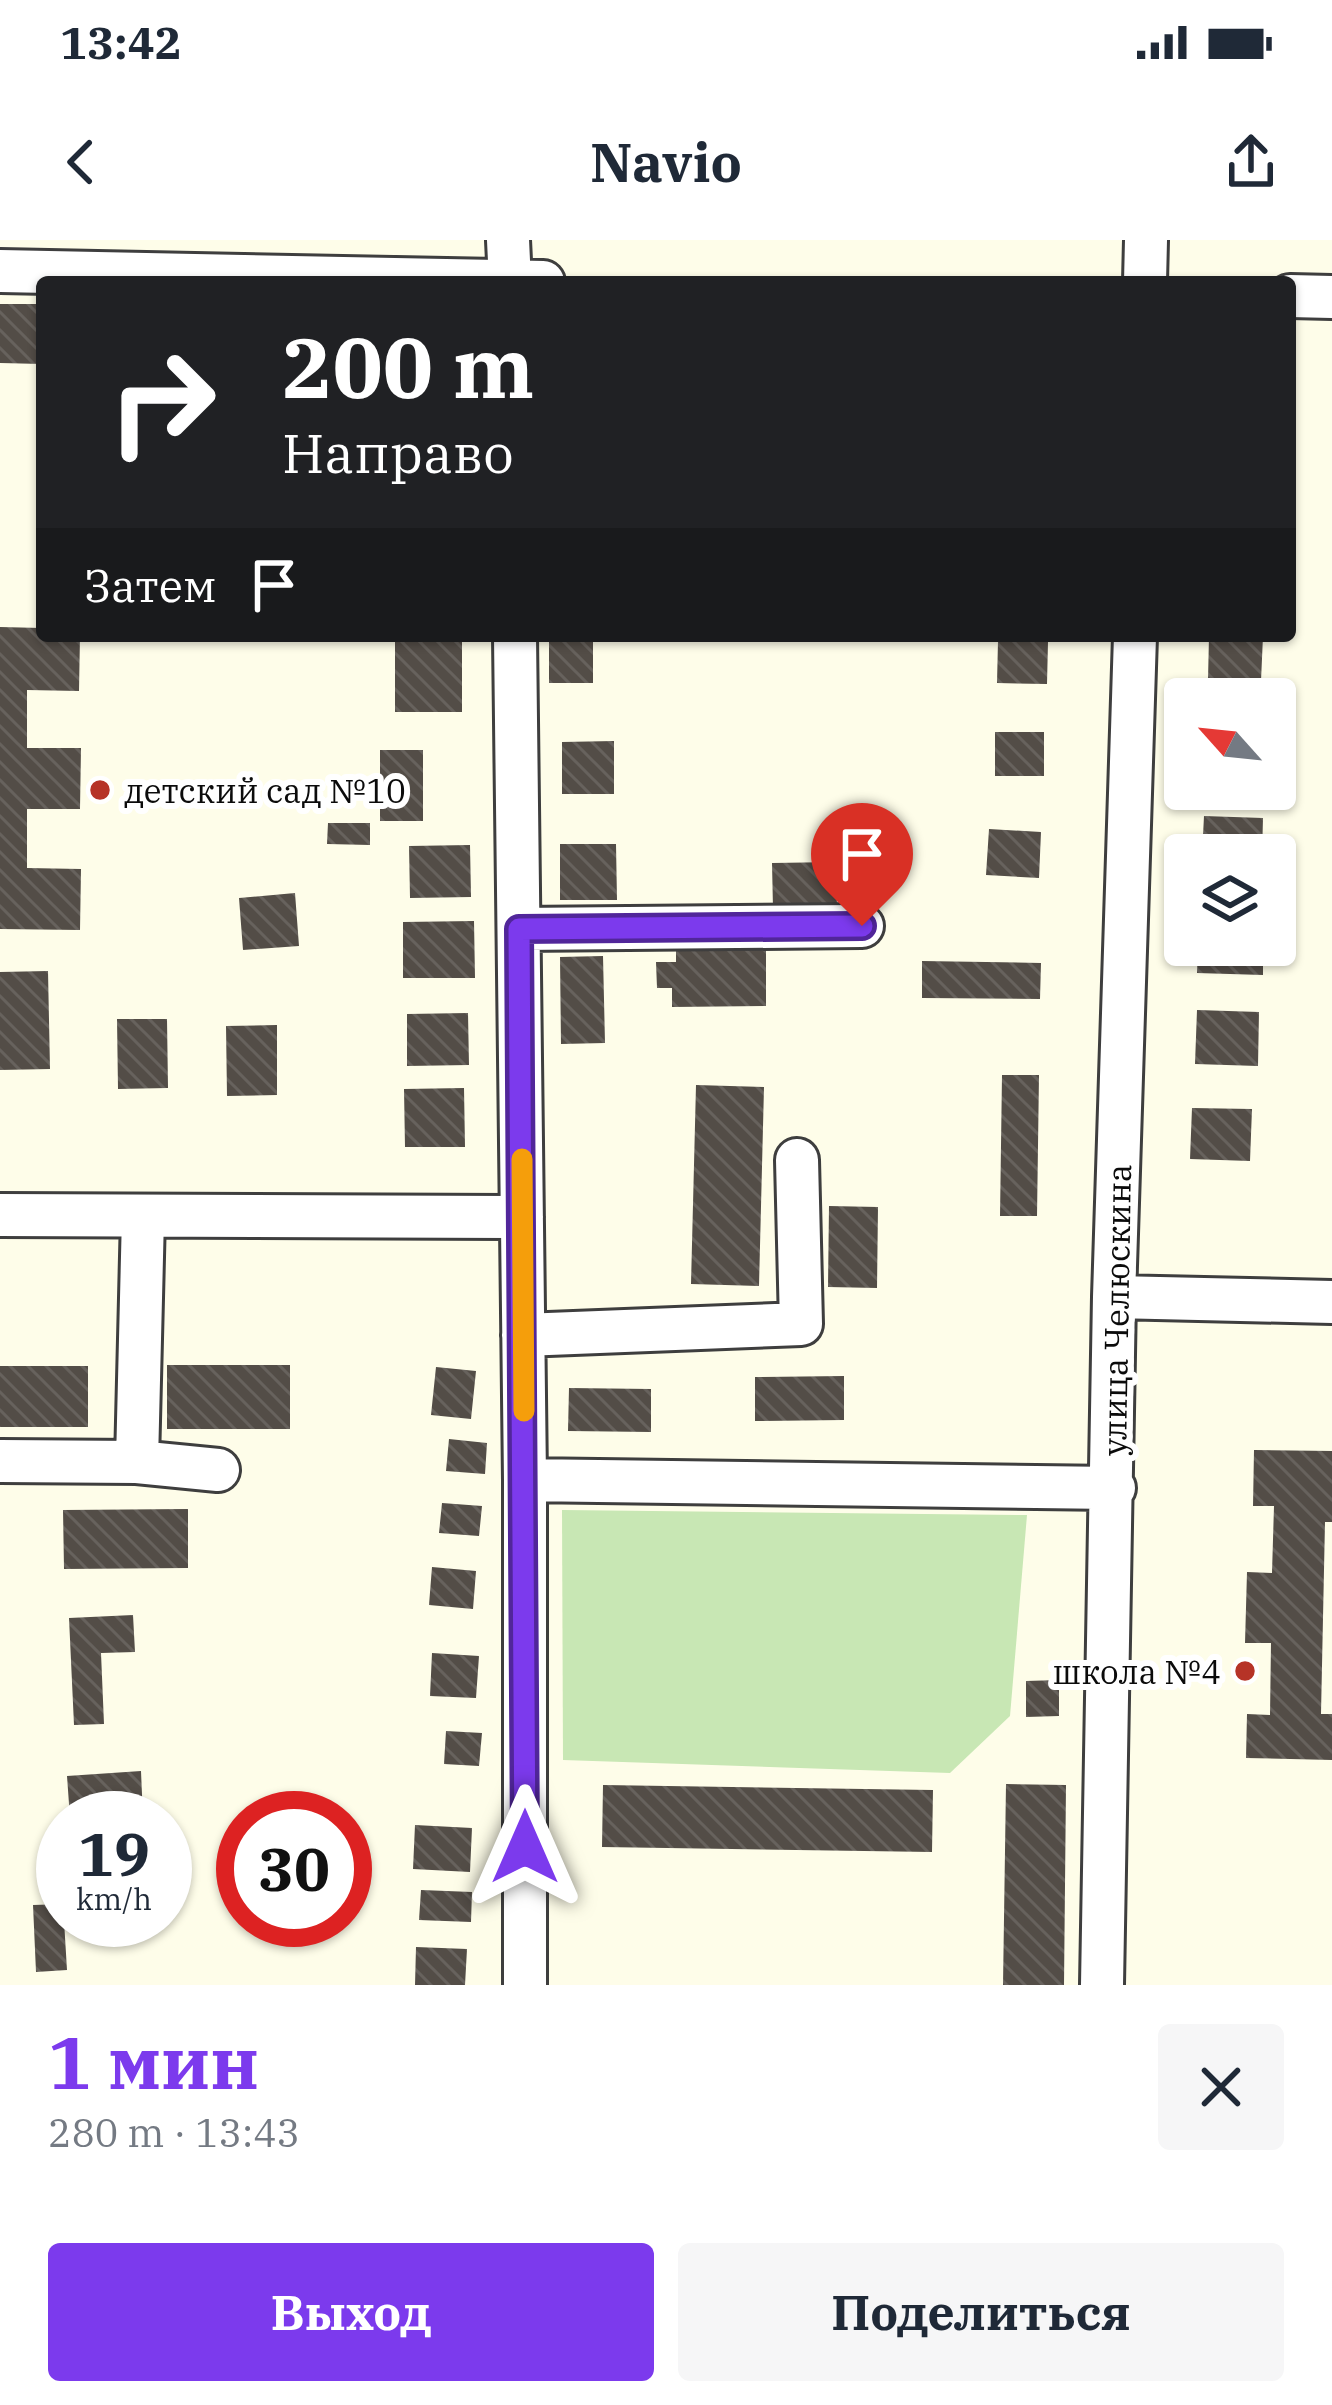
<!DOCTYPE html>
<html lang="ru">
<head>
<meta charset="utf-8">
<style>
	:root { --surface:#fff; --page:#f6f6f7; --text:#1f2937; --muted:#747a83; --accent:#7c3aed }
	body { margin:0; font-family:"IBM Plex Serif",serif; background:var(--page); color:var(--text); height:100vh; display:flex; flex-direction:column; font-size:45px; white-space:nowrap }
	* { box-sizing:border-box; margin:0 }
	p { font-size:39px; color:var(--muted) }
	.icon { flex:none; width:66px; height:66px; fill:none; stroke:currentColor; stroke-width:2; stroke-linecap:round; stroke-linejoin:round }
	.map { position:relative; height:1745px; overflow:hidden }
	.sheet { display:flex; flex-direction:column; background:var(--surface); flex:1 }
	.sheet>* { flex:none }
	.banner { position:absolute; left:36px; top:36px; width:1260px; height:366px; border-radius:12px; box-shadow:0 3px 9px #0004; background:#202124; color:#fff; overflow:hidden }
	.needle { width:78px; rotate:297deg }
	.fabs { position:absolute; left:1164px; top:438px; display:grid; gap:24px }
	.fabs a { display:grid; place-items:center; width:132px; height:132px; border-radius:12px; background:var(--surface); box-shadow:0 3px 9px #0004; font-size:60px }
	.speed { position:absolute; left:36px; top:1551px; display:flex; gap:24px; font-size:60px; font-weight:700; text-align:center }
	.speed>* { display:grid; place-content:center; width:156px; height:156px; border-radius:50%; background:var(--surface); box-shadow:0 3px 9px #0004; line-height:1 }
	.speed small { font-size:30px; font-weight:400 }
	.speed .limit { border:18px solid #d22; background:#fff; color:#111 }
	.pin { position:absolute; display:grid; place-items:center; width:102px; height:102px; color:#fff; margin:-123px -51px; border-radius:50% 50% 50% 0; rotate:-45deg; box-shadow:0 0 12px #0007 }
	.pin .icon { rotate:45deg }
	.me { position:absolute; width:132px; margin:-66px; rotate:0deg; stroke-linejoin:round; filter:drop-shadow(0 0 9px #0008) }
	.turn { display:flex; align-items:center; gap:42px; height:252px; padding:0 48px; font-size:54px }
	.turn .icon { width:156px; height:156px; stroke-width:2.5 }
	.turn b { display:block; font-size:84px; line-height:102px }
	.then { display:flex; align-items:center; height:114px; padding:0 48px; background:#0003; gap:24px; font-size:45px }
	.round { display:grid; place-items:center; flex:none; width:126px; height:126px; border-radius:12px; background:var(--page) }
	.overview { display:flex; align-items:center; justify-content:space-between; height:204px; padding:0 48px }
	h1 { font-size:72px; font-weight:700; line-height:90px; color:var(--accent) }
	.cta { display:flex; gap:24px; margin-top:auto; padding:24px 48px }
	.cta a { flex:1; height:138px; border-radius:12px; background:var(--accent); color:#fff; font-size:48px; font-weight:700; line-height:138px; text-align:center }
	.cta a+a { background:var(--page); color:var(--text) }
	.status { display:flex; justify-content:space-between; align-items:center; height:84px; padding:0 60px; background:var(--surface); direction:ltr }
	.status svg { height:33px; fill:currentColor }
	header { display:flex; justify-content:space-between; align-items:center; height:156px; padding:0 48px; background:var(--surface); font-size:54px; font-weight:700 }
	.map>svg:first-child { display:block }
	.grass { fill:#c8e7b4 }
	.building { fill:url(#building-back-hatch) }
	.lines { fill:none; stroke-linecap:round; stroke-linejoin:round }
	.minor-casing { stroke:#3e3e3e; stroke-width:48 }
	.minor { stroke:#fff; stroke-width:42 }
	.route-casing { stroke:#51269a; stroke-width:30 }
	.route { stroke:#7c3aed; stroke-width:21 }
	.slow { stroke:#f59e0b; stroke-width:21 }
	.poi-dot { fill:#b63327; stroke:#fff; stroke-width:4.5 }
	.labels { text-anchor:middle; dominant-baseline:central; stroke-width:12; stroke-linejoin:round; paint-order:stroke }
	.poi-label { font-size:33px; fill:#0b0b0b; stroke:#fff; text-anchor:start }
	.street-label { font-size:33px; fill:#0b0b0b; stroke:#fff }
</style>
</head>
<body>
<div class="status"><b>13:42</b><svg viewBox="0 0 49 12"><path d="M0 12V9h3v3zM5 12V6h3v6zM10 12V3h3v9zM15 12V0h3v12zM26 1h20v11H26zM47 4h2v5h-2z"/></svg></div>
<header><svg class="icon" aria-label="back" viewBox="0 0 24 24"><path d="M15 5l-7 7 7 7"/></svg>Navio<svg class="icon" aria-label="share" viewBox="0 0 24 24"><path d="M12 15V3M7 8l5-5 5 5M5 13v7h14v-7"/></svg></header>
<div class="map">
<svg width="1332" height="1745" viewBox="0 0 1332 1745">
	<defs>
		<pattern id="building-back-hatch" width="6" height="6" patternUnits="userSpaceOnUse" patternTransform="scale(3)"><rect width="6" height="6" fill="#534d47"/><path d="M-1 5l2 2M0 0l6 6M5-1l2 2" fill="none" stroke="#67625d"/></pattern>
	</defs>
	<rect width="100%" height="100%" fill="#fefde9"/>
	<path class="grass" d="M 562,1270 L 1027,1275 L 1010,1476 L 950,1533 L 563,1520 Z"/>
	<path class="building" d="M 0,64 L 42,64 L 42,124 L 0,123 Z
		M 0,387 L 42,388 L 42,396 L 80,396 L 79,451 L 27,450 L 27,508 L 81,508 L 80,569 L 27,569 L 27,628 L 81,629 L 80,690 L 0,689 Z
		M 1209,396 L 1263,396 L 1261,441 L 1208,440 Z
		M 395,399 L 462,399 L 462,472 L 395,472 Z
		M 549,399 L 593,399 L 593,443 L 549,443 Z
		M 998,401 L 1048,402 L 1047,444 L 997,443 Z
		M 995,492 L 1044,492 L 1044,536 L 995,536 Z
		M 614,501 L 614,554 L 562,554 L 562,502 Z
		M 380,510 L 423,510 L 423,581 L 380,581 Z
		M 1204,576 L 1263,578 L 1262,615 L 1202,615 Z
		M 328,583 L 370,583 L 370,605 L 327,604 Z
		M 989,589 L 1041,592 L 1039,638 L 986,635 Z
		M 560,604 L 616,604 L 617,660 L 560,660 Z
		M 470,605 L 471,657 L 410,658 L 409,606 Z
		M 836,622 L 837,668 L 773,669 L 772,623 Z
		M 295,653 L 299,706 L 243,710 L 239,658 Z
		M 474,681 L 475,738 L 403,738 L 403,682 Z
		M 766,704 L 766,766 L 672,767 L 672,748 L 657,748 L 656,722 L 676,722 L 676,705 Z
		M 1198,705 L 1263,705 L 1263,735 L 1197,733 Z
		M 603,716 L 605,803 L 561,804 L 560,717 Z
		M 922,721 L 1041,723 L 1040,759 L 922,758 Z
		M 48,731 L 50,829 L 0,830 L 0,732 Z
		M 1197,770 L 1259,772 L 1258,826 L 1195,824 Z
		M 468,773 L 469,825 L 407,826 L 407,774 Z
		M 117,779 L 167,779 L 168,848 L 118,849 Z
		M 277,785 L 277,855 L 227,856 L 226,786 Z
		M 1002,835 L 1039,835 L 1037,976 L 1000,976 Z
		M 696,845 L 764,847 L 759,1046 L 691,1044 Z
		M 464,848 L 465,907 L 405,907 L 404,849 Z
		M 1192,868 L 1252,869 L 1250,921 L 1190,919 Z
		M 829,966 L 878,967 L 877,1048 L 828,1047 Z
		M 167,1125 L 290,1125 L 290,1189 L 167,1189 Z
		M 0,1126 L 88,1126 L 88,1187 L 0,1187 Z
		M 436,1127 L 476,1131 L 471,1179 L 431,1175 Z
		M 844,1136 L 844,1180 L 755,1181 L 755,1137 Z
		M 569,1148 L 651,1149 L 651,1192 L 568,1191 Z
		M 449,1199 L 487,1203 L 485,1234 L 446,1231 Z
		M 1254,1210 L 1332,1211 L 1332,1282 L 1325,1282 L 1321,1474 L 1332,1474 L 1332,1520 L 1246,1518 L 1247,1474 L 1270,1475 L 1271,1403 L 1245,1403 L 1247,1332 L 1272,1333 L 1274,1266 L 1253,1266 Z
		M 442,1263 L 482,1266 L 479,1296 L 439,1293 Z
		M 188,1269 L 188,1328 L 64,1329 L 63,1270 Z
		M 432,1327 L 476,1331 L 473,1369 L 429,1365 Z
		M 133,1375 L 135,1412 L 101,1413 L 104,1484 L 74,1485 L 69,1378 Z
		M 432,1413 L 479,1416 L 476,1458 L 430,1456 Z
		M 1059,1440 L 1059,1476 L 1026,1477 L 1026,1441 Z
		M 446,1491 L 482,1493 L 479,1526 L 444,1524 Z
		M 141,1531 L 143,1578 L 70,1578 L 67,1536 Z
		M 1006,1544 L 1066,1545 L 1064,1745 L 1003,1745 Z
		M 603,1545 L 933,1550 L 932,1612 L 602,1607 Z
		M 415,1585 L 472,1588 L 470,1632 L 413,1629 Z
		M 421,1650 L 472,1652 L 471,1682 L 419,1680 Z
		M 63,1664 L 67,1730 L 36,1732 L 33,1665 Z
		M 416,1707 L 467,1709 L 465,1745 L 415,1745 Z"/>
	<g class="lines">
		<defs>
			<path id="minor" d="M 508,0 L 510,42
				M 0,31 L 543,42
				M 1145,42 L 1146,0
				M 1290,56 L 1332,57
				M 515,396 L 525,1240 L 525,1745
				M 519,689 L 862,686
				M 0,975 L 522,977
				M 1114,1057 L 1332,1062
				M 523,1095 L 801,1084 L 797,920
				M 0,1221 L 137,1222 L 143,976
				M 137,1222 L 218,1230
				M 525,1240 L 1114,1248
				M 1102,1745 L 1114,1057 L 1135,396"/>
		</defs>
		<use href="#minor" class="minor-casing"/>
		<use href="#minor" class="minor"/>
	</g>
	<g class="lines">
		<defs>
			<path id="route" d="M 525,1607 L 519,689 L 862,686"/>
		</defs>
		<use href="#route" class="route-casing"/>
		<use href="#route" class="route"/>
		<path class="slow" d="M 522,919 L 524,1171"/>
	</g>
	<g class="poi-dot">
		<circle cx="100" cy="550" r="12"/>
		<circle cx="1245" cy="1431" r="12"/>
	</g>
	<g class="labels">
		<g class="poi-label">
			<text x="124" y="550">детский сад №10</text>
			<text x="1221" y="1431" text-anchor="end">школа №4</text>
		</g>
		<g class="street-label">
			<text transform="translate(1116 1070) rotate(-89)">улица Челюскина</text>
		</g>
	</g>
</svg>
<div class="fabs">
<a><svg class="needle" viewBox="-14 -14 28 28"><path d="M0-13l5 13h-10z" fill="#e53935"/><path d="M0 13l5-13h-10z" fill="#747a83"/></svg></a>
<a><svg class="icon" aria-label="layers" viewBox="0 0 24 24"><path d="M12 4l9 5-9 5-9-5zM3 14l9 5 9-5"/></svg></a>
</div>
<div class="speed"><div>19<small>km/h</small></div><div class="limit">30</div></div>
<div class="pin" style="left:862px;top:686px;background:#d93025"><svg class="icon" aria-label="arrive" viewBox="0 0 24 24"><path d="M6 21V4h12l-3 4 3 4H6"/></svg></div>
<svg class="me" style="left:525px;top:1607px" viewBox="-20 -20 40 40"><path d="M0-17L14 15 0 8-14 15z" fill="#7c3aed" stroke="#fff" stroke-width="4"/></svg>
<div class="banner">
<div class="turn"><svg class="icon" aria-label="right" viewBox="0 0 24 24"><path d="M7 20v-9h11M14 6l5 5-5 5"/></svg><div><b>200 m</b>Направо</div></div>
<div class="then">Затем<svg class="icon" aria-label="arrive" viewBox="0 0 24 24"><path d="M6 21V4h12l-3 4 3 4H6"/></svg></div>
</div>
</div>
<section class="sheet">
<div class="overview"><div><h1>1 мин</h1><p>280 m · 13:43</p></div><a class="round"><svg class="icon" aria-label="close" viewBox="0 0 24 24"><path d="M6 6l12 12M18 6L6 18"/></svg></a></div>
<div class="cta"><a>Выход</a><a>Поделиться</a></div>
</section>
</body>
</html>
